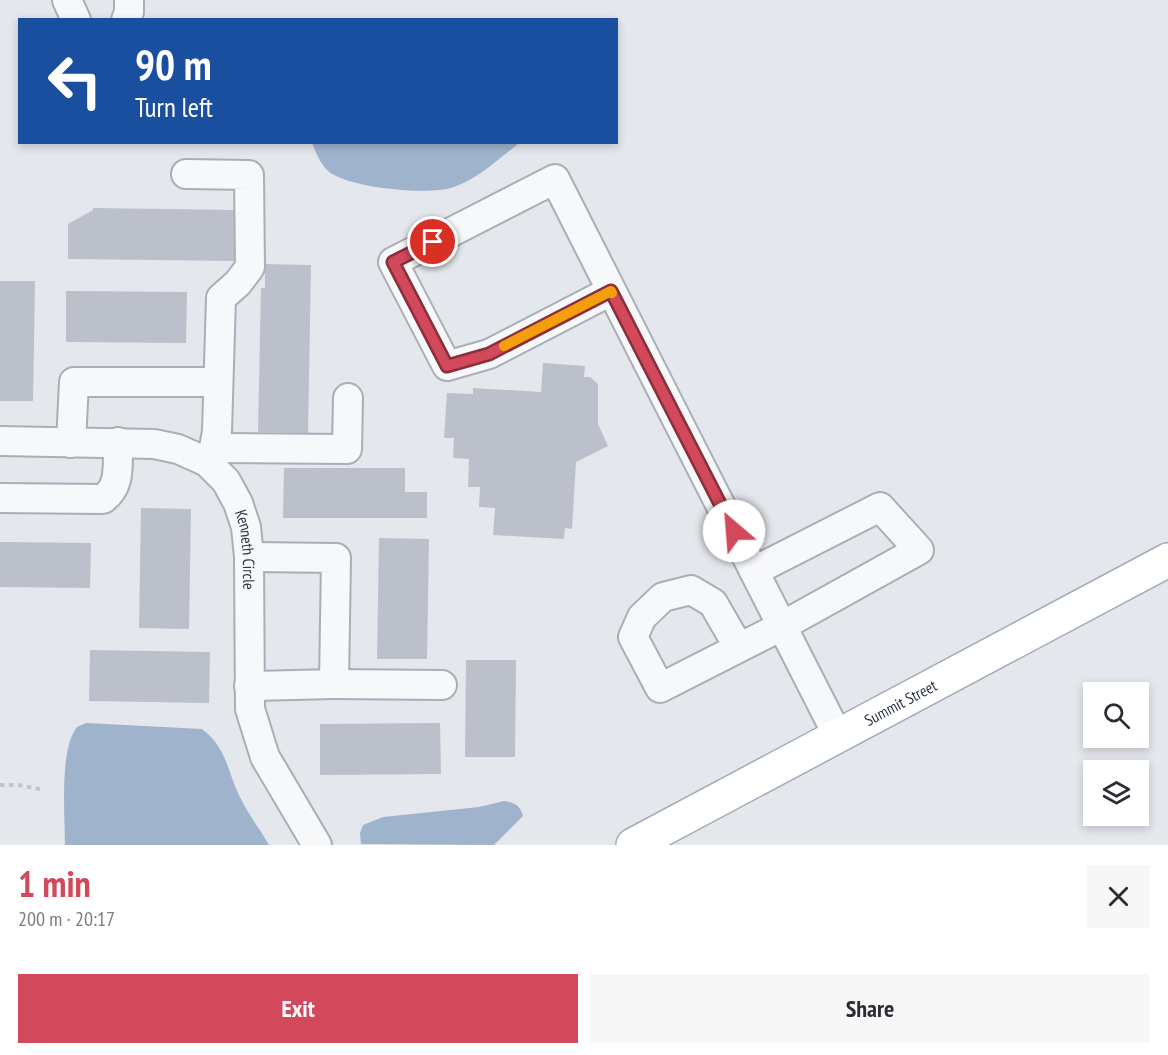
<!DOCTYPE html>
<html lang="en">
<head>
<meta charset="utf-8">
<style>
	:root { --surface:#fff; --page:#f7f7f7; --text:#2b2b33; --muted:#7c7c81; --accent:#d1495b }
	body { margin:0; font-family:"PT Sans Narrow",sans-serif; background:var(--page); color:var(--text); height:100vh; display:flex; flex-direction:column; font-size:22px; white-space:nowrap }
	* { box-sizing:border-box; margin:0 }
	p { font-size:20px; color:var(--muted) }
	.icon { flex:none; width:33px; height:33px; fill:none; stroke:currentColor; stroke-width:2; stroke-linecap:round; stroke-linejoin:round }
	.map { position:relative; height:845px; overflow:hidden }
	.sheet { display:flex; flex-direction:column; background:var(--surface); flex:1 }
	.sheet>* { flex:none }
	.guide { position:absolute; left:18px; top:18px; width:600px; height:126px; border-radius:0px; box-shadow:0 3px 9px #0003; background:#1a4fa0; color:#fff; overflow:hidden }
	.controls { position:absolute; left:1083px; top:682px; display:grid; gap:12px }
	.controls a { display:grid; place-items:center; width:66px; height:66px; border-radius:0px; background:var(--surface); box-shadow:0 3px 9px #0003; font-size:30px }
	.pin { position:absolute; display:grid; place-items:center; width:51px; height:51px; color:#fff; margin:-26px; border:3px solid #fff; border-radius:50%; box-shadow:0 2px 6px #0007 }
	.me { position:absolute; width:66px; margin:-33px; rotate:333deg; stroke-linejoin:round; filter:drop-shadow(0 0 4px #0008) }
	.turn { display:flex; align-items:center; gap:21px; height:126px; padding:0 18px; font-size:27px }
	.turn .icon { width:78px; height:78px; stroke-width:2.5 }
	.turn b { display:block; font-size:42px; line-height:51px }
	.round { display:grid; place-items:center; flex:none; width:63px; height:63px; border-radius:0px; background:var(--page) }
	.summary { display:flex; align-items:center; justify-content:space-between; height:102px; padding:0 18px }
	h1 { font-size:36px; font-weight:700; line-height:45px; color:var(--accent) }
	.primary-button { display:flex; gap:12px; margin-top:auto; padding:12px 18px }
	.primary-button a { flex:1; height:69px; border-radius:0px; background:var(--accent); color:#fff; font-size:24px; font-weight:700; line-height:69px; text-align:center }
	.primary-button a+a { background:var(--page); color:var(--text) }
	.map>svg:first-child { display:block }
	.water { fill:#9fb4cc }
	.building { fill:#bbc0ca }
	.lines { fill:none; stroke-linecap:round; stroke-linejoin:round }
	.minor-casing { stroke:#a9aeb7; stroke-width:32 }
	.major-casing { stroke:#a3abb8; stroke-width:36 }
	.path { stroke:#c2c5cb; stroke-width:4; stroke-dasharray:4.5 4.5; stroke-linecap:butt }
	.minor { stroke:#f7f8fa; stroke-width:28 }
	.major { stroke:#fff; stroke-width:33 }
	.route-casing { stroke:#882f3b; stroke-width:15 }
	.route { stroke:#d1495b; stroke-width:10 }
	.slow { stroke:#f59e0b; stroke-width:10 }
	.labels { text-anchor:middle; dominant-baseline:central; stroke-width:4.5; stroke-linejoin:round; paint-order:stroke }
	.street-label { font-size:16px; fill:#2b3445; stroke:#f4f6f9 }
</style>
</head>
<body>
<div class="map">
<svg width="1168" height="845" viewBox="0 0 1168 845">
	<rect width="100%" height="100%" fill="#e4e7ec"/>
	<path class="water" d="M 312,143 L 519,143 C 499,159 479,178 454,187 C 430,196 347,188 328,171 C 320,163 316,153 312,143 Z
		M 86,723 L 202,729 C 227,748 227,771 240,797 C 248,814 260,829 269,845 L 65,845 C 65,815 59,750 77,727 Z
		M 504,801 C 515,803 520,805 523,816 L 494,845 L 361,844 L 360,833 L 363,825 L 383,817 L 479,807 Z"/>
	<path class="building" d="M 93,208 L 237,210 L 236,261 L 68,259 L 68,224 L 93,210 Z
		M 265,264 L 311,265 L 308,433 L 258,432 L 261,288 L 265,288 Z
		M 0,281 L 35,281 L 33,401 L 0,401 Z
		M 66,291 L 187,292 L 186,343 L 66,342 Z
		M 543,363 L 585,366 L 584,377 L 590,377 L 598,384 L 598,424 L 608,446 L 576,462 L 572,529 L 565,528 L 564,539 L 493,535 L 495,508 L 479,507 L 480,487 L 468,487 L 469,459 L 453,458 L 454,438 L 444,438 L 447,393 L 473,394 L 473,388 L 541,392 Z
		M 284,468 L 405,468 L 405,492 L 427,492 L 427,518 L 283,518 Z
		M 141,508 L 191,509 L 189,629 L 139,628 Z
		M 379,538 L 429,539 L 427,659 L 377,659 Z
		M 0,542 L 91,543 L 90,588 L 0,587 Z
		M 90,650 L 210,652 L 209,703 L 89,701 Z
		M 466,660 L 516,660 L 515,757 L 465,757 Z
		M 440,723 L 441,774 L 320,775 L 320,724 Z"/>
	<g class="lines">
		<defs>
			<g id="minor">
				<path d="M 67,0 L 76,20"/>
				<path d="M 126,20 L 129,12 L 129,0"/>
				<path d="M 186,174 L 249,175 L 250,267 L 238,283 L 221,298 L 217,431 L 214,448 L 207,462"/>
				<path d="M 611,291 L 489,354 L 447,366 L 393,262 L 555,179 C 649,365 743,550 838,736"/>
				<path id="s1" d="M 0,441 L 154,444 L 178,449 L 207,462 L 226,481 L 238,503 L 246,527 L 249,557 L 250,709 L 265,757 L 317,845"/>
				<path d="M 71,443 L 74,382 L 218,382"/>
				<path d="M 214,448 L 347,449 L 348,398"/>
				<path d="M 0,498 L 103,499 C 122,485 117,464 118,442"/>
				<path d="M 739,648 L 713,603 L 691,590 L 663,597 L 642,617 L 633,637 L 660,688 L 782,626 L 919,550 L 880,507 L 754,571"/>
				<path d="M 334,684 L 442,685"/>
				<path d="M 249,686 L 334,684 L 336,558 L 249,557"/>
			</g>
			<g id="major">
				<path id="s2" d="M 633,845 L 1168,560"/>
			</g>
		</defs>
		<use href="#minor" class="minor-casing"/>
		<use href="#major" class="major-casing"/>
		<path class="path" d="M 0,785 L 18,785 L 40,789"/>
		<use href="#minor" class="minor"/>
		<use href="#major" class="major"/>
	</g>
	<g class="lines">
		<defs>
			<path id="route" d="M 433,242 L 393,262 L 447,366 L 489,354 L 611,291 L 734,531"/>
		</defs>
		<use href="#route" class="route-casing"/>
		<use href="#route" class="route"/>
		<path class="slow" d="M 504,346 L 611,291 L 612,293"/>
	</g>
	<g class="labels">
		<g class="street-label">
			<text stroke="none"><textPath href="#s1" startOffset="310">Kenneth Circle</textPath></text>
			<text stroke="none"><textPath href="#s2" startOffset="303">Summit Street</textPath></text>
		</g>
	</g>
</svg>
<div class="controls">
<a><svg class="icon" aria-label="search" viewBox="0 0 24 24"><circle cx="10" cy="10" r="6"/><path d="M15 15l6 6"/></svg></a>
<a><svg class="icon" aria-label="layers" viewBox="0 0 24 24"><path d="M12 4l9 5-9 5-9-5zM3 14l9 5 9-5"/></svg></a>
</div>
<div class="pin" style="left:433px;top:242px;background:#d93025"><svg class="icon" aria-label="arrive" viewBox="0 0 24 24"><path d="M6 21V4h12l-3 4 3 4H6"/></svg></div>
<svg class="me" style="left:734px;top:531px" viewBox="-20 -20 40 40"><circle r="19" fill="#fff"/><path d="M0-13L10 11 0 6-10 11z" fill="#d1495b"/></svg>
<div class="guide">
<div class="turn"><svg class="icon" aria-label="left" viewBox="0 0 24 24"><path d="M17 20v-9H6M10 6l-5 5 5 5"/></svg><div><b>90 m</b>Turn left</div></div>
</div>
</div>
<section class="sheet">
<div class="summary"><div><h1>1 min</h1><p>200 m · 20:17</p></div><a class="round"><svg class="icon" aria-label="close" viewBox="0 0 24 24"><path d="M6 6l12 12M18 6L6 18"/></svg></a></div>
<div class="primary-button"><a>Exit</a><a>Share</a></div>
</section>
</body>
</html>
